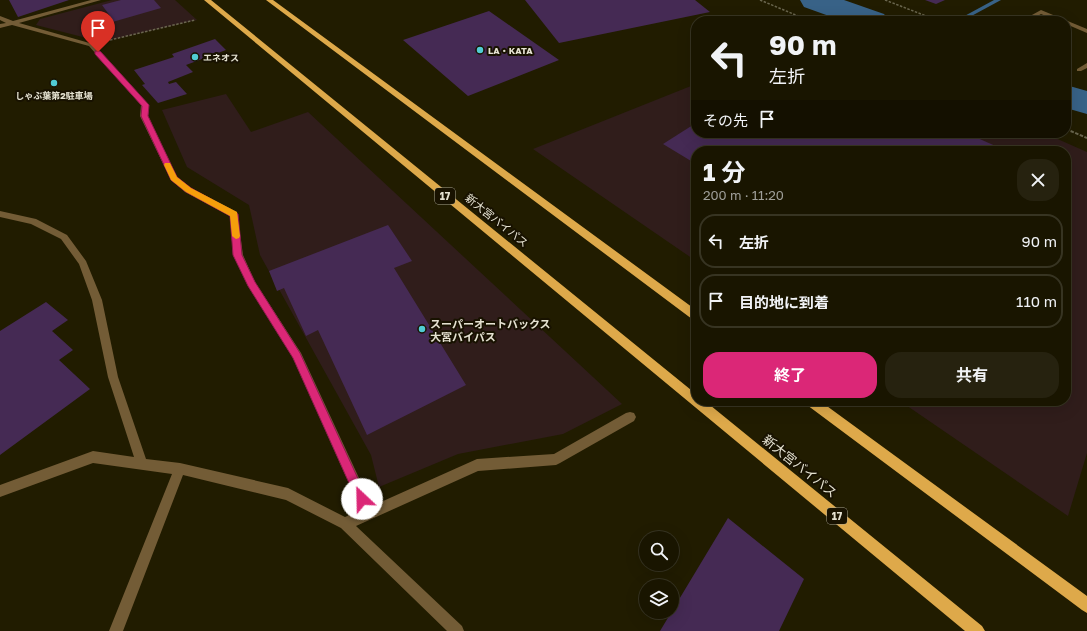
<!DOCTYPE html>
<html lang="ja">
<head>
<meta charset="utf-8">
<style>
	:root { --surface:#191500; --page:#26220f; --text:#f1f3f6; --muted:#9f9f99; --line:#373422; --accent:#db2777 }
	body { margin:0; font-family:"Golos Text","Noto Sans JP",sans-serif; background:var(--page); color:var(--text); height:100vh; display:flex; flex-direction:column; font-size:15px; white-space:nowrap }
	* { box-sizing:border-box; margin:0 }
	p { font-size:13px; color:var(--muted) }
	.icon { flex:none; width:22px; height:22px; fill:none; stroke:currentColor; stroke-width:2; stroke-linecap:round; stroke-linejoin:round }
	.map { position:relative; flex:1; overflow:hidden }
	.drawer { position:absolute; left:691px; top:146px; width:380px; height:260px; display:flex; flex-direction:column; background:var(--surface); border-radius:16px; box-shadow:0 4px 16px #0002,0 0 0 1px var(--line) }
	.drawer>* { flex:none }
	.guide { position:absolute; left:691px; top:16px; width:380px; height:122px; border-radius:16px; box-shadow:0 4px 16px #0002,0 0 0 1px var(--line); background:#191500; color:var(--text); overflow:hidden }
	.fabs { position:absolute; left:639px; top:531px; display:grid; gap:8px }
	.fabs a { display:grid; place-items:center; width:40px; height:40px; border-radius:50%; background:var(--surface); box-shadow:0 4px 16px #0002,0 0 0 1px var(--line); font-size:20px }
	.pin { position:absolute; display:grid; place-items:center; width:34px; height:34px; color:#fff; margin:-41px -17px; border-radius:50% 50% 50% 0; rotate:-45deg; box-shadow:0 0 4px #0007 }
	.pin .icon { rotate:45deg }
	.me { position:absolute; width:44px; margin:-22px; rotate:336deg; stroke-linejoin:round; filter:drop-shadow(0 0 3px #0008) }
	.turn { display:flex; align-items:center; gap:14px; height:84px; padding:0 12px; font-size:18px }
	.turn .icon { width:52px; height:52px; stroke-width:2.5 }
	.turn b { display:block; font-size:28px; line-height:34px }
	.then { display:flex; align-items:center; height:38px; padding:0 12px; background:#0003; gap:8px; font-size:15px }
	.round { display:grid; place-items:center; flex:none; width:42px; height:42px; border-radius:16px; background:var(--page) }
	.head { display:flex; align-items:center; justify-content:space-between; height:68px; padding:0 12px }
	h1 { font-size:24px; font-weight:700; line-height:30px }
	.action { display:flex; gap:8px; margin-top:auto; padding:8px 12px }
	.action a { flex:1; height:46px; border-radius:16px; background:var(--accent); color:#fff; font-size:16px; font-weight:700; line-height:46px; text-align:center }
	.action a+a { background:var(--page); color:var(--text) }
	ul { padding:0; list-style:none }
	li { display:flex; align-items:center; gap:12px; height:54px; margin:0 8px 6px; padding:0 4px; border:2px solid var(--line); border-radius:16px }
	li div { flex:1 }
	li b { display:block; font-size:15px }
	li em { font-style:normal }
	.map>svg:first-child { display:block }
	.commercial { fill:#301d1b }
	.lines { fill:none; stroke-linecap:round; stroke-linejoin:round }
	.stream { fill:#386287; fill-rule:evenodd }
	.river { fill:#386287; fill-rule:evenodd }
	.building { fill:#452a54 }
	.path-far1 { stroke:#6a664e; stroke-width:1.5; stroke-dasharray:2.5 1.5; stroke-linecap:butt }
	.path { stroke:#6a664e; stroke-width:2; stroke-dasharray:3.5 1.5; stroke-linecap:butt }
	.service { fill:#735c36; fill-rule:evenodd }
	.minor { fill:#735c36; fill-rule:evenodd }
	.trunk { fill:#dea94a; fill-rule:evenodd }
	.route { fill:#db2777; stroke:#8e194d }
	.slow { fill:#f59e0b }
	.poi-dot { fill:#51ccd4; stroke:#181200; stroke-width:1.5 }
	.labels { text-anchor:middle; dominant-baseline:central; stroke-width:4; stroke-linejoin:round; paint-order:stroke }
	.far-poi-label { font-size:9px; font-weight:bold; fill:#e5e2d1; stroke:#181200; text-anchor:start }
	.shield { fill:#181200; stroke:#a8a492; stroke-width:1 }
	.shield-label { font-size:10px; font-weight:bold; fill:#e5e2d1 }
	.street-label { font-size:11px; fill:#e5e2d1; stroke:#181200 }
	.poi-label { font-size:11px; font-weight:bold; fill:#e5e2d1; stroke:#181200; text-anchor:start }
	.near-street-label { font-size:13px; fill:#e5e2d1; stroke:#181200 }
</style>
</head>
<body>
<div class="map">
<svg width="1087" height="631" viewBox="0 0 1087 631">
	<rect width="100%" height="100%" fill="#211c00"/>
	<path class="commercial" d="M 112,0 L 175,0 L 197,20 L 102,42 L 36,25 L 40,19 Z
		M 696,84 L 696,133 L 1044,133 L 1087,152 L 1087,453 L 1068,516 L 900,401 L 1066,401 L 1066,151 L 696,151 L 696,261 L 533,149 Z
		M 226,94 L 251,132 L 308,112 L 622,404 L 563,434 L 458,454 L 379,487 L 371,455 L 260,255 L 249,205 L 187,167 L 162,110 Z"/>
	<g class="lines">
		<path class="stream" d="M 994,0 L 1001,0 L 964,20 L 959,19 Z"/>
		<path class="river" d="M 800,0 L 844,0 L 884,14 L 889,21 L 843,21 L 804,7 Z
			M 1066,85 L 1087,91 L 1087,114 L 1066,108 Z"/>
	</g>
	<path class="building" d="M 9,0 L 69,0 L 18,17 Z
		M 121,0 L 154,0 L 161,8 L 109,23 L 105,17 L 110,16 L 102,5 Z
		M 525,0 L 695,0 L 710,12 L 559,43 Z
		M 925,0 L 945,0 L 936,4 Z
		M 489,11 L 559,60 L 468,96 L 403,40 Z
		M 215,39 L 226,50 L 186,65 L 193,72 L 168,82 L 169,84 L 176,82 L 187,94 L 158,103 L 142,85 L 145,84 L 134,70 L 174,57 L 172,54 Z
		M 696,123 L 696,133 L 966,133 L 1007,151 L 696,151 L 696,164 L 663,144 Z
		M 388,225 L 412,261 L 394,268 L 466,385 L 367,435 L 318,330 L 306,336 L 284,288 L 277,291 L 269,271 Z
		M 46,302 L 68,320 L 52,331 L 73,350 L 59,360 L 90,389 L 0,455 L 0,331 Z
		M 728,518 L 804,579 L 779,631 L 660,631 Z"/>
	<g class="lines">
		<path class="path-far1" d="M 760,0 L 810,21
			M 885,0 L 939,21
			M 110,40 L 195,20"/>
		<path class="path" d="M 1066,129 L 1087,138"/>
		<path class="service" d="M 1041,10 L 1087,29 L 1087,33 L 1066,24 L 1066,21 L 1058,21 L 1041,14 L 1029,21 L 1021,21 Z"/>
		<path class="minor" d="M 91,0 L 101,0 L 19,23 L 93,44 L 149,105 L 148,116 L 177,177 L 191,188 L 237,212 L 243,255 L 255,282 L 301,353 L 372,506 L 477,459 L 554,454 L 626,413 L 630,412 L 634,413 L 636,417 L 634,421 L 560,463 L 556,465 L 478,471 L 356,526 L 462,626 L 464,631 L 447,631 L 341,528 L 286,500 L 183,475 L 123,631 L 109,631 L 172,474 L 93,463 L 0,497 L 0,485 L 93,451 L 134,457 L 108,377 L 92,300 L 79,264 L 61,239 L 31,224 L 0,217 L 0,211 L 36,219 L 67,235 L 86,261 L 102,300 L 118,377 L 146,459 L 180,463 L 288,488 L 345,517 L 361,510 L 293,358 L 248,286 L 233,255 L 230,216 L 185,192 L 171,180 L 140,116 L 141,105 L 89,46 L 12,25 L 0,28 L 0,24 L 6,23 L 0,20 L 0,16 L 13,21 Z
			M 1087,63 L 1087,68 L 1081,71 L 1077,71 L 1077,69 Z"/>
		<path class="trunk" d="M 204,0 L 211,0 L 696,394 L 696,401 L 705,401 L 982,626 L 985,631 L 965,631 Z
			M 266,0 L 273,0 L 696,310 L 696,320 L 692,319 Z
			M 805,401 L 820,401 L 1087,596 L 1087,613 L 1082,610 L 807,405 Z"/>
	</g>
	<path class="route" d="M 95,51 L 100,51 L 149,105 L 148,116 L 177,177 L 191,188 L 238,214 L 242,255 L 255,282 L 300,353 L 366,496 L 368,499 L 366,503 L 362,505 L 358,503 L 293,358 L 248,286 L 233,255 L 230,216 L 186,192 L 171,180 L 141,116 L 142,106 L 95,54 Z"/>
	<path class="slow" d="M 165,163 L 170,163 L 177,177 L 191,188 L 237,212 L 240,236 L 239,238 L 236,239 L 232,236 L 230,216 L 186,192 L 171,180 L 164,165 Z"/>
	<g class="poi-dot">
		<circle cx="480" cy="50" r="4"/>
		<circle cx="195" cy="57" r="4"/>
		<circle cx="54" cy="83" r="4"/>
		<circle cx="422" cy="329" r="4"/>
	</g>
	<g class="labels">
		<g class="far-poi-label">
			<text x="488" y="50">LA・KATA</text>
			<text x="203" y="57">エネオス</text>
			<text x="54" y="95" text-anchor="middle">しゃぶ葉第2駐車場</text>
		</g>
		<g class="shield">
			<rect x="435" y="188" width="20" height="16" rx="3"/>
			<rect x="827" y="508" width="20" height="16" rx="3"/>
		</g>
		<g class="shield-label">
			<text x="445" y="196">17</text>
			<text x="837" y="516">17</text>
		</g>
		<g class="street-label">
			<text transform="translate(497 220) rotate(39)">新大宮バイパス</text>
		</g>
		<g class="poi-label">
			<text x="430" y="323">スーパーオートバックス<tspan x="430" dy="13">大宮バイパス</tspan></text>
		</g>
		<g class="near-street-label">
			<text transform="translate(800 466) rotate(39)">新大宮バイパス</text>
		</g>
	</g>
</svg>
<div class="fabs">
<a><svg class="icon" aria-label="search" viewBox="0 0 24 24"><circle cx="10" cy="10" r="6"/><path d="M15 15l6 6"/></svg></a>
<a><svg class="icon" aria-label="layers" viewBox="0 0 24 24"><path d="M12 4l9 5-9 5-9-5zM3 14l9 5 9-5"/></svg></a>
</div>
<div class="pin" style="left:98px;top:52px;background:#d93025"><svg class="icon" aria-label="arrive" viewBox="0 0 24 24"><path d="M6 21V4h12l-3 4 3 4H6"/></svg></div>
<svg class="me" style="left:362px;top:499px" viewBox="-20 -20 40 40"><circle r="19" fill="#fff"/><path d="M0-13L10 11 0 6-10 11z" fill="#db2777"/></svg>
<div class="guide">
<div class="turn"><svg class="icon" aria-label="left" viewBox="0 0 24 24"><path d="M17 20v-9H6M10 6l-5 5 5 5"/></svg><div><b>90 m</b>左折</div></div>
<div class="then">その先<svg class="icon" aria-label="arrive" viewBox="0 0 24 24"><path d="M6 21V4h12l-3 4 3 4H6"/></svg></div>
</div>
<section class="drawer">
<div class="head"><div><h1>1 分</h1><p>200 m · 11:20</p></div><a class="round"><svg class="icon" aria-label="close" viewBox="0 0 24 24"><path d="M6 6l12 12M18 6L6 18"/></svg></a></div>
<ul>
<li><svg class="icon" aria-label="left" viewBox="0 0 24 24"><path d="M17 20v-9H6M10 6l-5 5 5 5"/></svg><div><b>左折</b></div><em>90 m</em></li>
<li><svg class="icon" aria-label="arrive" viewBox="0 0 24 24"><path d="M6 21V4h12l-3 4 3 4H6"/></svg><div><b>目的地に到着</b></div><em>110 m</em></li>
</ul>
<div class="action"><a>終了</a><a>共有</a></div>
</section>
</div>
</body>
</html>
